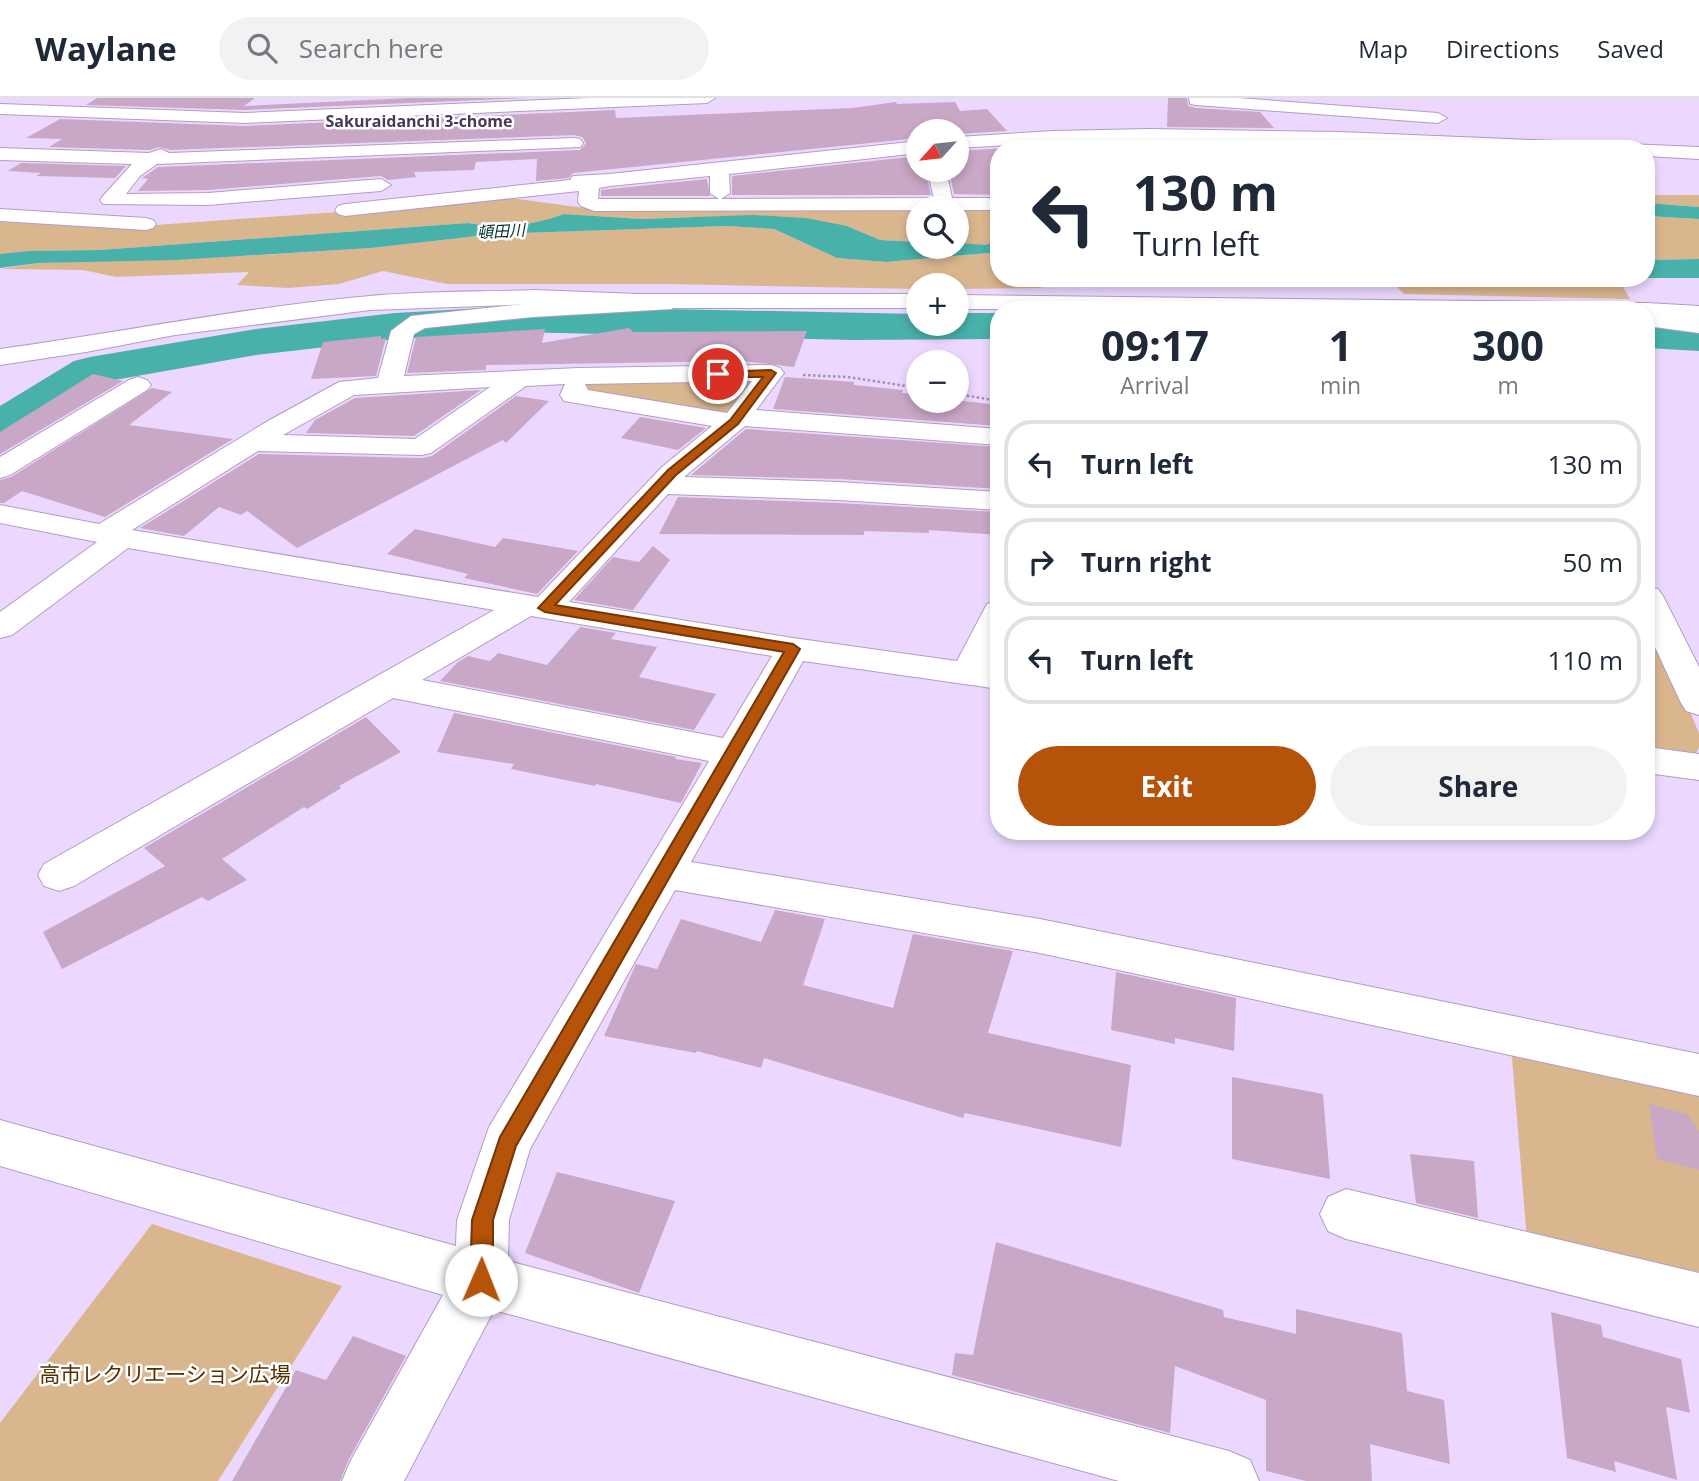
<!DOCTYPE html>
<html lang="en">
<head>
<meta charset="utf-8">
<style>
	:root { --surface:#fff; --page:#f2f2f3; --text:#1f2937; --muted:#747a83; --line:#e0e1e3; --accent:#b45309 }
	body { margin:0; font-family:"Open Sans","Noto Sans JP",sans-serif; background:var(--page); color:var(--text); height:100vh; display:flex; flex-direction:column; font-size:26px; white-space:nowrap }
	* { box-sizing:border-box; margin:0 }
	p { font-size:23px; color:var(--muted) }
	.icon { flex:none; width:38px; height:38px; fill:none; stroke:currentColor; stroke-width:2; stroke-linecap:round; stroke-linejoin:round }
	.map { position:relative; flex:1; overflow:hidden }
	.sheet { position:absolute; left:990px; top:203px; width:665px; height:539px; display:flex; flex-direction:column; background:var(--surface); border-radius:28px; box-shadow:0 4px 10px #0003 }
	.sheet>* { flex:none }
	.banner { position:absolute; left:990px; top:42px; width:665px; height:147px; border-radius:28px; box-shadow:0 4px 10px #0003; background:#fff; color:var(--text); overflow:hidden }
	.needle { width:46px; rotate:243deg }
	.tools { position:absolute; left:906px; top:21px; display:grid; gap:14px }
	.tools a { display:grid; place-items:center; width:63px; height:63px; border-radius:50%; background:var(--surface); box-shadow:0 4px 10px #0003; font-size:35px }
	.pin { position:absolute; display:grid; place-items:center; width:60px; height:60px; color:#fff; margin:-30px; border:4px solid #fff; border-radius:50%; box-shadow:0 2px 7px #0007 }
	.me { position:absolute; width:77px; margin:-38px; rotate:1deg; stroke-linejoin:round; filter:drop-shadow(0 0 5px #0008) }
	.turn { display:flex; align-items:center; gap:24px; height:147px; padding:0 28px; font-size:32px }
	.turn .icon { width:91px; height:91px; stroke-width:2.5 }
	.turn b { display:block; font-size:49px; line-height:60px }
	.eta { display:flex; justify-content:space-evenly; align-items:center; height:119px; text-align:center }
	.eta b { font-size:42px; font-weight:700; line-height:49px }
	.button { display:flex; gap:14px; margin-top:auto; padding:14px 28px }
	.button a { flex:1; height:80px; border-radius:42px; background:var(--accent); color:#fff; font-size:28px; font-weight:700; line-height:80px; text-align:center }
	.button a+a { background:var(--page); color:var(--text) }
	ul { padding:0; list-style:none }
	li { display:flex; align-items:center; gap:21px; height:88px; margin:0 14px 10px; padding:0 14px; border:4px solid var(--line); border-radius:28px }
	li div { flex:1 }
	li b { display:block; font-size:26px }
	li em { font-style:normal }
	header { display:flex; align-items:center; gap:42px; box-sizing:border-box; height:98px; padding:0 35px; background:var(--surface); border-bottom:2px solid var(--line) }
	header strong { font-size:33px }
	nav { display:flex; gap:38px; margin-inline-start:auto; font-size:24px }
	.search { width:490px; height:63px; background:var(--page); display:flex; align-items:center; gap:18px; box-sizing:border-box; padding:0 24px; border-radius:38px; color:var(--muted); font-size:26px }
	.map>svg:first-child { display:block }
	.green { fill:#dab68f }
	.water { fill:#48b1a9 }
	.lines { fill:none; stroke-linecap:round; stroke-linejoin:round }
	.river { fill:#48b1a9; fill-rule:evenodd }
	.building { fill:#c9a7c6 }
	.street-casing { stroke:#b19dc3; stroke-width:2 }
	.secondary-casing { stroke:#b19dc3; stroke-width:2 }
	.path { stroke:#a192b0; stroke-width:2.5; stroke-dasharray:2.5 2.5; stroke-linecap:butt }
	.street { fill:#fff; fill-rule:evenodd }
	.secondary { fill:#fff; fill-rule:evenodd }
	.route { fill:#b45309; stroke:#753606; stroke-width:2 }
	.labels { text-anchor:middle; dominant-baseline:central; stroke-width:5; stroke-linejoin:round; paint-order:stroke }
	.far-neighbourhood-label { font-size:16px; font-weight:bold; fill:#493757; stroke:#fff }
	.far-water-label { font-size:16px; font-style:italic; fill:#00322f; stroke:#fff }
	.near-park-label { font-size:21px; fill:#523000; stroke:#fff }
</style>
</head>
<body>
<header>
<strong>Waylane</strong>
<div class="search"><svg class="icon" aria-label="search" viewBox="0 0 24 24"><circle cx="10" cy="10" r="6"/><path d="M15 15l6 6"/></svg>Search here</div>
<nav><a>Map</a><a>Directions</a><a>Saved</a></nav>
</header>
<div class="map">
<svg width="1699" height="1383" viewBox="0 0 1699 1383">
	<rect width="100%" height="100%" fill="#ecd8ff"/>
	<path class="green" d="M 1647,97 L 1699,97 L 1699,109 L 1647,105 Z
		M 495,98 L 600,112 L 919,110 L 919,144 L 880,142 L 847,128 L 692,119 L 642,121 L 564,116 L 539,125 L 497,129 L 468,125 L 100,152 L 27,153 L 0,156 L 0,120 L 142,128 L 422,108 Z
		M 957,110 L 999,110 L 999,144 L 984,148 L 957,146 Z
		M 1647,118 L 1699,121 L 1699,161 L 1647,162 Z
		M 727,128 L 774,131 L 837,160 L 886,164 L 999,154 L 999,180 L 1062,180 L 1040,190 L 957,191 L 957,187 L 919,187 L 919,191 L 666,186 L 447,186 L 383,173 L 339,186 L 288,190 L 237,187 L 249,174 L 116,179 L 83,172 L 0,171 L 39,165 L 263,157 L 371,150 L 495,136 Z
		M 1388,180 L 1618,180 L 1630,201 L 1404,196 Z
		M 760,278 L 730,319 L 585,294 L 587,281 Z
		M 1647,515 L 1699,635 L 1699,649 L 1692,664 L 1647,658 Z
		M 1511,948 L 1699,989 L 1699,1180 L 1527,1142 Z
		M 152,1126 L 342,1188 L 218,1383 L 0,1383 L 0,1325 Z"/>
	<path class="water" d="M 1647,105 L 1699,109 L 1699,121 L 1647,118 Z
		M 564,116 L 642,121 L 752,117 L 806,120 L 847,128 L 880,142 L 919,144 L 919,149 L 957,149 L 957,145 L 985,147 L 999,143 L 999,154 L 886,164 L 837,160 L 774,131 L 727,128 L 495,136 L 371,150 L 176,162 L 39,165 L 0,170 L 0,156 L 27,153 L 100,152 L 468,125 C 501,131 532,128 564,116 Z
		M 1699,161 L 1699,180 L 1636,180 L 1647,180 L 1647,162 Z"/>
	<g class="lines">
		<path class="river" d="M 519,208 L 919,216 L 919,226 L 957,226 L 957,215 L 999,215 L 999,241 L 851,242 L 519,234 L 395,241 L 256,257 L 103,284 L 17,339 L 0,343 L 0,308 L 74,263 L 90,259 L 256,231 L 395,215 Z
			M 1647,224 L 1699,227 L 1699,253 L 1647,250 Z"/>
	</g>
	<path class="building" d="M 97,0 L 255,0 L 244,8 L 409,0 L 529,0 L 245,12 L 86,7 Z
		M 1168,0 L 1187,0 L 1188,8 L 1196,10 L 1260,14 L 1274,30 L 1167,29 Z
		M 896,4 L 897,6 L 955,4 L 960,13 L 987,11 L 1007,33 L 957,36 L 957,33 L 919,33 L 919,40 L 573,75 L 569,80 L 536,83 L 537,61 L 476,64 L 474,72 L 414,74 L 416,79 L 388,82 L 381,78 L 208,92 L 138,93 L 148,81 L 142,80 L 158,69 L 580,52 L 586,45 L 582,39 L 574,37 L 170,52 L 160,49 L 149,52 L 49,49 L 62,41 L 26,40 L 60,21 L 245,28 L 615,12 L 616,20 L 852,10 Z
		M 1166,45 L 1288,46 L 1290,49 L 1166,49 Z
		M 1021,49 L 1023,51 L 999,51 L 999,97 L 954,96 L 949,72 L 957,72 L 957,53 Z
		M 919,58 L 919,72 L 925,72 L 931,97 L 732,97 L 732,78 Z
		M 21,65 L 126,68 L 115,80 L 36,78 L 41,75 L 8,73 Z
		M 707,81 L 710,98 L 601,98 L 601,92 L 610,91 Z
		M 629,230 L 633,234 L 807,233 L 794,269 L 742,263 L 486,267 L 486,272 L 407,275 L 416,239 L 545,231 L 542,245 Z
		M 381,238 L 381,241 L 386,240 L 376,278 L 311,281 L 323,244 Z
		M 93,276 L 123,283 L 0,356 L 0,334 Z
		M 785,279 L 854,284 L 854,287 L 903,292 L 902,295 L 919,296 L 919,303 L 964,303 L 999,307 L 999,328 L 773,311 Z
		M 152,290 L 172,294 L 129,327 L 233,341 L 105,419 L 22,393 L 4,405 L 0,405 L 0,382 L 11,379 Z
		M 481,292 L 414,338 L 306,335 L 315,322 L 355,300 Z
		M 516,298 L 549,303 L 506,345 L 503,342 L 297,450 L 247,413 L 241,417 L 219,409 L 184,438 L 140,430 L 259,356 L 421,360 L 432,358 Z
		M 640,319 L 706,330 L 678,352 L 621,340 Z
		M 746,331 L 999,349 L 999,391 L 839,381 L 691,377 Z
		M 678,399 L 839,405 L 999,414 L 999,437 L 929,432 L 929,435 L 864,433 L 864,437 L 659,436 Z
		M 415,431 L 495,449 L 503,440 L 578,453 L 537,496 L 464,480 L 468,476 L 387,456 Z
		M 653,448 L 670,462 L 633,512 L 574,502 L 613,459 L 639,464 Z
		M 580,529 L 616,535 L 611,541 L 657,549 L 639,579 L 716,596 L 694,632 L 440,583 L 458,564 L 468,558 L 490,563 L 498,555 L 547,567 Z
		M 454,615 L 676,659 L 675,661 L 702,665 L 681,705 L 596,686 L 595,688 L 511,671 L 514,666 L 437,654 Z
		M 366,619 L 401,654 L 339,688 L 341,690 L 307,711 L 304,709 L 222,761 L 247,782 L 208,803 L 202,799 L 62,871 L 43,834 L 165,768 L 144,750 Z
		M 775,812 L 825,821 L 803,887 L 893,910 L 913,836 L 1013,853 L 988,935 L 1131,967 L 1121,1049 L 965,1015 L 963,1020 L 764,960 L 761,970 L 697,953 L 696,955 L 604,938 L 636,866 L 657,871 L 681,821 L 761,844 Z
		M 1116,874 L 1236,900 L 1234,953 L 1175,940 L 1175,946 L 1111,932 Z
		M 1232,979 L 1323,996 L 1330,1081 L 1232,1061 Z
		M 1649,1006 L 1687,1016 L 1699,1033 L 1699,1072 L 1657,1061 Z
		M 1410,1056 L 1474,1063 L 1478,1120 L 1416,1105 Z
		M 557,1074 L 675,1103 L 639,1195 L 525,1155 Z
		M 996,1144 L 1223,1212 L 1224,1219 L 1296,1236 L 1296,1211 L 1402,1235 L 1407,1293 L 1444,1302 L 1450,1366 L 1370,1346 L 1372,1383 L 1306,1383 L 1266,1373 L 1266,1302 L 1175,1268 L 1170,1335 L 952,1277 L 955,1255 L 973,1257 Z
		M 1551,1214 L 1601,1227 L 1603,1239 L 1681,1261 L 1690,1315 L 1666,1309 L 1677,1382 L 1614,1363 L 1616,1374 L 1567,1360 Z
		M 353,1238 L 406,1258 L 349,1361 L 340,1383 L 232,1383 L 296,1272 L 326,1282 Z"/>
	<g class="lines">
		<defs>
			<path id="street" d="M 589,0 L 715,0 L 707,5 L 245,25 L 0,16 L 0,6 L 245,15 Z
				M 1189,0 L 1238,0 L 1438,15 L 1447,20 L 1438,25 L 1196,7 L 1190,6 Z
				M 1148,31 L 1340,34 L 1349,39 L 1340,44 L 1101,42 L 957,50 L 957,39 L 1053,33 Z
				M 574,40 L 580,41 L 583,45 L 580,49 L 157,66 L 140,78 L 126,96 L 208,95 L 381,81 L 391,87 L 381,93 L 208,107 L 103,106 L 100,102 L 103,98 L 132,66 L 0,62 L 0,50 L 149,55 L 161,51 L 169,55 Z
				M 919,43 L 919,55 L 729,76 L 730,95 L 721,101 L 934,100 L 927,72 L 946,72 L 952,100 L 999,100 L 999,112 L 594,113 L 581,108 L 578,104 L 579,93 L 345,118 L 338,116 L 335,112 L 338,108 L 345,106 L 570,82 L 573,78 L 610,76 ZM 710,78 L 710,95 L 719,101 L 598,101 L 599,90 L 610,88 Z
				M 0,111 L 146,120 L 153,122 L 156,126 L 153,130 L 146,132 L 0,123 Z
				M 664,199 L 672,201 L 676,206 L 672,211 L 533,219 L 425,230 L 414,236 L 404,278 L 579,270 L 771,267 L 780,270 L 784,275 L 756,312 L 999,331 L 999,347 L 745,328 L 684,379 L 839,384 L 999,394 L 999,412 L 839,402 L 668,396 L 569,504 L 793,540 L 957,563 L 987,506 L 999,503 L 999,547 L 990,567 L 999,569 L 999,591 L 803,563 L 691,764 L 1040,821 L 1699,956 L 1699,998 L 1040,855 L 675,792 L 530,1051 L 509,1122 L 508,1163 L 1229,1353 L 1250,1362 L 1259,1383 L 1119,1383 L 494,1212 L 404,1383 L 342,1383 L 351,1362 L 443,1197 L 0,1068 L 0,1022 L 456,1148 L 457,1122 L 489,1029 L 709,663 L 393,600 L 74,788 L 59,793 L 44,788 L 38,777 L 44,766 L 494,512 L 128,450 L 12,537 L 0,540 L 0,514 L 97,444 L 0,425 L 0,407 L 99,426 L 268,323 L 339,284 L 378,280 L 391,233 L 411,218 L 533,205 ZM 752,283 L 727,315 L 588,292 L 585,286 ZM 565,286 L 560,297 L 564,303 L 712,328 L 662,369 L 538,499 L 132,432 L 258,353 L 421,357 L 431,355 L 526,288 ZM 490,289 L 415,341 L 283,337 L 354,297 ZM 531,518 L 772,558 L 723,640 L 422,582 Z
				M 1647,214 L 1699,221 L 1699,235 L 1647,228 Z
				M 138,279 L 147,282 L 151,287 L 147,292 L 10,377 L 0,380 L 0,359 L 129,282 Z
				M 1647,488 L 1658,491 L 1663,498 L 1699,569 L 1699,617 L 1686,613 L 1681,605 L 1647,532 Z
				M 1647,649 L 1699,656 L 1699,682 L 1647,675 Z
				M 1346,1091 L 1699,1175 L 1699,1229 L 1346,1141 L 1328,1133 L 1320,1116 L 1328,1099 Z"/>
			<path id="secondary" d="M 1340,34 L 1699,49 L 1699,61 L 1647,58 L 1647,51 L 1480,51 L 1334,43 L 1331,39 Z
				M 535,192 L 638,196 L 919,196 L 919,210 L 638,210 L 535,206 L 370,212 L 175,237 L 86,254 L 0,267 L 0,251 C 123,234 246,209 370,198 C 424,193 480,194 535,192 Z
				M 957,197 L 1647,205 L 1699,208 L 1699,222 L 1647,219 L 1647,212 L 957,211 Z"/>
		</defs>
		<use href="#street" class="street-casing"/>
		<use href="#secondary" class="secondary-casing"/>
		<path class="path" d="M 803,277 L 848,279 L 919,290
			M 957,296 L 999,303"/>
		<use href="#street" class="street"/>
		<use href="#secondary" class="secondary"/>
	</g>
	<path class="route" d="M 771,272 L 776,275 L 738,326 L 676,377 L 555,507 L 793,546 L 800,551 L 516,1048 L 493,1122 L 493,1182 L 489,1190 L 481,1193 L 474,1190 L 470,1182 L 472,1122 L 500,1039 L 784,554 L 545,514 L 538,510 L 668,372 L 730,322 L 763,279 L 718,279 L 712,276 L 714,274 Z"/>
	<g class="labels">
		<g class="far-neighbourhood-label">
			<text x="419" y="23">Sakuraidanchi 3-chome</text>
		</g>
		<g class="far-water-label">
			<text transform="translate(501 133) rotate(-3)">頓田川</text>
		</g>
		<g class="near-park-label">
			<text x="165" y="1276">高市レクリエーション広場</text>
		</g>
	</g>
</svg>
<div class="tools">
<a><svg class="needle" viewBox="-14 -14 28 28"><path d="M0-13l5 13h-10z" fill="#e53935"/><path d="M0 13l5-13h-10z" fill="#747a83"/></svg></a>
<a><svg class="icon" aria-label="search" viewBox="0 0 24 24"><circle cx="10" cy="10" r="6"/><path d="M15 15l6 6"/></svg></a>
<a>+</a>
<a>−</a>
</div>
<div class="pin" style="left:718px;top:276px;background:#d93025"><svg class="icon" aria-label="arrive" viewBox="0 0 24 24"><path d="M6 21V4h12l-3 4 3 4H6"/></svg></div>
<svg class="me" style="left:481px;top:1182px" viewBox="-20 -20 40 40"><circle r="19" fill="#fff"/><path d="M0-13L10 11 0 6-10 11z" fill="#b45309"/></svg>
<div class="banner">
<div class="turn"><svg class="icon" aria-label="left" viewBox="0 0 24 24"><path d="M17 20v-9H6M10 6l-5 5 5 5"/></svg><div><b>130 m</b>Turn left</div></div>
</div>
<section class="sheet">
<div class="eta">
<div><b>09:17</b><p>Arrival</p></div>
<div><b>1</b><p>min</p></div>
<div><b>300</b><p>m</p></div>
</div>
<ul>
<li><svg class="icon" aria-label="left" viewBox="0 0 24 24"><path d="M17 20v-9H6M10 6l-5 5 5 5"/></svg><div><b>Turn left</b></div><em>130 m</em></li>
<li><svg class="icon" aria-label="right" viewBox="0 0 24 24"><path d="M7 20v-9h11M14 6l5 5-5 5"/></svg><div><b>Turn right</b></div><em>50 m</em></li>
<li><svg class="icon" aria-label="left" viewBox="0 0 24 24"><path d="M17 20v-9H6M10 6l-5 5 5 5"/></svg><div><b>Turn left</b></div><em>110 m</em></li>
</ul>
<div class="button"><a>Exit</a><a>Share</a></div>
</section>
</div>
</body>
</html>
